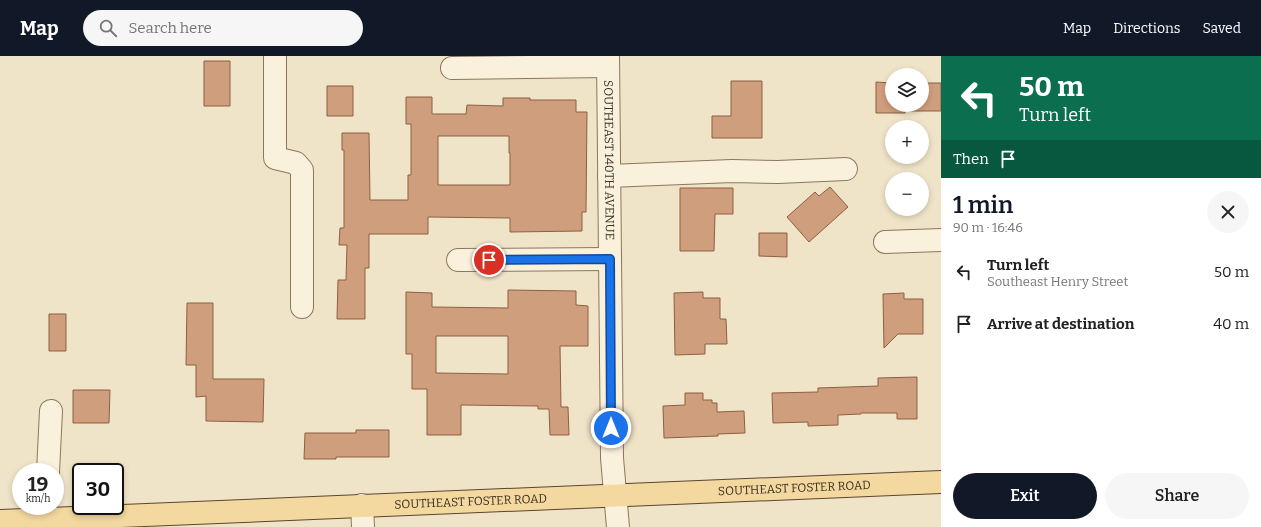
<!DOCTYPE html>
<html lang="en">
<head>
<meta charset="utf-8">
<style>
	:root { --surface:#fff; --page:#f6f6f6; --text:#222; --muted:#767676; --accent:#111827 }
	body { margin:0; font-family:Bitter,serif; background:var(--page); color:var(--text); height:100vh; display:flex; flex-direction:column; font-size:15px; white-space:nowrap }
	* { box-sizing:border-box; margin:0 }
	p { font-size:13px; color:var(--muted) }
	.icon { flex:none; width:22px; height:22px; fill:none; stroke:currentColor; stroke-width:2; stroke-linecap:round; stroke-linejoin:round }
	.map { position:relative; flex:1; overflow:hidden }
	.details { display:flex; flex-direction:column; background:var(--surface); width:320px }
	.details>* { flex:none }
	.hud { background:#0b6e4f; color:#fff; overflow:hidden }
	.controls { position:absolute; left:885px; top:12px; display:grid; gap:8px }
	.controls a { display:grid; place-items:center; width:44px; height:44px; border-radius:50%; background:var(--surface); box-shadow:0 2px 6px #0003; font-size:20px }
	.speed { position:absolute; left:12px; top:407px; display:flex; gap:8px; font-size:20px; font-weight:700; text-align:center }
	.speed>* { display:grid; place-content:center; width:52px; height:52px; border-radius:50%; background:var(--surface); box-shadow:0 2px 6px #0003; line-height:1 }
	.speed small { font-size:10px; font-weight:400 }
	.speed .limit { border:2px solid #111; border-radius:6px; background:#fff; color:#111 }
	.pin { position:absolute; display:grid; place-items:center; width:34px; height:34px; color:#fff; margin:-17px; border:2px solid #fff; border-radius:50%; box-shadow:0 1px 4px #0007 }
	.me { position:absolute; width:44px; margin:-22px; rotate:0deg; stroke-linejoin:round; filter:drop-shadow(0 0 3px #0008) }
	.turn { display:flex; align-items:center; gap:14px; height:84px; padding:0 12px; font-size:18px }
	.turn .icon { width:52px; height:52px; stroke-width:2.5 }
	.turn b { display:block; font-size:28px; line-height:34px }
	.then { display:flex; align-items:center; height:38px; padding:0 12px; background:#0003; gap:8px; font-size:15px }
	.round { display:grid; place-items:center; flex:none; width:42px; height:42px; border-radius:21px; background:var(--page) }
	.summary { display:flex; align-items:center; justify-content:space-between; height:68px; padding:0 12px }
	h1 { font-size:24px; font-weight:600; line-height:30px; color:var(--accent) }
	.primary-button { display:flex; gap:8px; margin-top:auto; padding:8px 12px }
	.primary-button a { flex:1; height:46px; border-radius:24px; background:var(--accent); color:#fff; font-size:16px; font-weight:600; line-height:46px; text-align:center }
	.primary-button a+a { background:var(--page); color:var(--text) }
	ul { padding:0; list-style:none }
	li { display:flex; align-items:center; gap:12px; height:52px; padding:0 12px }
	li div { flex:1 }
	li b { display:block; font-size:15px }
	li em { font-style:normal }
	header { display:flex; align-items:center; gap:24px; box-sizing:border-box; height:56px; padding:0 20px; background:var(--accent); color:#fff }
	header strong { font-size:19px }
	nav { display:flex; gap:22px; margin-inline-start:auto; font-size:14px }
	.search { width:280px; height:36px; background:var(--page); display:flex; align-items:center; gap:10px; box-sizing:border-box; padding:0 14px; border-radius:22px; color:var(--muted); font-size:15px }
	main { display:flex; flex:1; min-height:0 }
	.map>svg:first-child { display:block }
	.building { fill:#cf9f7d; stroke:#8d5f41; fill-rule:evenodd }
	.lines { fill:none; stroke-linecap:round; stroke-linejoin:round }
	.minor-casing { stroke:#8d765c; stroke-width:24 }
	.major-casing { stroke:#5b4430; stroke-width:24 }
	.minor { stroke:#faf1dc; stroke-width:22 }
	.major { stroke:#f3d9a0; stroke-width:22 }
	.route-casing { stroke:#114b97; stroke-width:10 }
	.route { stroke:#1a73e8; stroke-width:7 }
	.labels { text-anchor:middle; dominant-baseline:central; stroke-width:4; stroke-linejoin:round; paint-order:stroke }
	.street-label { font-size:12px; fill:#3d2e20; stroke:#f7eed8 }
</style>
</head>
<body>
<header>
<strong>Map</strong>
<div class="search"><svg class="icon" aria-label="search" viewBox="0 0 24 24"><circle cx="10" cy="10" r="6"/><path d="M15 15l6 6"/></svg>Search here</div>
<nav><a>Map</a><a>Directions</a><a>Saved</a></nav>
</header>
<main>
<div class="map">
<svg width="941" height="471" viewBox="0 0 941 471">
	<rect width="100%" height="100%" fill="#f0e4c8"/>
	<path class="building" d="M 204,5 L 230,5 L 230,50 L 204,50 Z
		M 731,25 L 762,25 L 762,82 L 712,82 L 712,60 L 731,60 Z
		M 876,26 L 892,27 L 892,49 L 922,49 L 922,27 L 941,27 L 941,55 L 905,55 L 905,57 L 876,57 Z
		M 327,30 L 353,30 L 353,60 L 327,60 Z
		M 406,41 L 432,41 L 432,58 L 466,58 L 467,49 L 503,50 L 503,42 L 530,42 L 530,44 L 576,44 L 576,56 L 587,56 L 586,156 L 582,156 L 582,175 L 510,176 L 510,162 L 428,161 L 428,178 L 369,178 L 369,212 L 365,212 L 365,263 L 337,263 L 338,224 L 346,224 L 347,189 L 339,189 L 340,172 L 344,172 L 344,94 L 342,94 L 342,77 L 369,77 L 370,144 L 408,144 L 408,119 L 411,119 L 411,68 L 406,68 ZM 438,80 L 509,80 L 509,97 L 510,97 L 510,129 L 438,129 Z
		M 830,131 L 848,151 L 809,186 L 787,161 L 815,136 L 819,140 Z
		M 680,132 L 733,132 L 733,158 L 715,158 L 714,195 L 680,195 Z
		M 759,177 L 787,177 L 787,201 L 759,200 Z
		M 508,234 L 576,235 L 576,249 L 588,250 L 588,290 L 560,290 L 561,351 L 568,351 L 569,379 L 550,379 L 549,353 L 538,353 L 538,350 L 461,349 L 461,379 L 427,379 L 427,333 L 412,333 L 412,298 L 406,298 L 406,236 L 432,237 L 432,251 L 508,252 ZM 436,280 L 508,280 L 508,318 L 436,317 Z
		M 703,236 L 703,242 L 720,242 L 720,263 L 726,263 L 727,288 L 705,288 L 705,298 L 675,299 L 674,237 Z
		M 904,237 L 904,243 L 923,243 L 923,278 L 898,278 L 884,292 L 883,238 Z
		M 187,247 L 213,247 L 213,323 L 264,323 L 263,366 L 206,365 L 206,340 L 196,341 L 196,309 L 186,309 Z
		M 49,258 L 66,258 L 66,295 L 49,295 Z
		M 917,321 L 917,363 L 897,363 L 897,357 L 861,357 L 861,358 L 838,359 L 838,369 L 808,370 L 808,366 L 773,367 L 772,337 L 818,336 L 818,332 L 878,330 L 878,322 Z
		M 73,334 L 110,334 L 109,367 L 73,367 Z
		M 685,337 L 703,337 L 703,344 L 712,344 L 712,347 L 717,347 L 717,356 L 744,355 L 745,377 L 718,378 L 718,380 L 664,382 L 663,350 L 685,349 Z
		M 356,374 L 389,374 L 389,401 L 336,401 L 336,403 L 304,403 L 305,377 L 356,377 Z"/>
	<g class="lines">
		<defs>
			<g id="minor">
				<path d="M 275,0 L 275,102 L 296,107 L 302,114 L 302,251"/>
				<path id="s1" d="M 608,0 L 612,402 L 618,471"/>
				<path d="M 452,12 L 608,10"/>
				<path d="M 609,120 L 732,115 L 778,116 L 846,113"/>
				<path d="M 885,186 L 941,184"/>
				<path d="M 458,204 L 610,203"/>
				<path d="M 48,416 L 51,355"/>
				<path d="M 362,449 L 363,471"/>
			</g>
			<g id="major">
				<path id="s2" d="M 0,465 L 941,426"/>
			</g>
		</defs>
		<use href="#minor" class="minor-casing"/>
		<use href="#major" class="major-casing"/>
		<use href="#minor" class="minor"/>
		<use href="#major" class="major"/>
	</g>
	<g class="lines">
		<defs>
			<path id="route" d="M 489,204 L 610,203 L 611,372"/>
		</defs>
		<use href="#route" class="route-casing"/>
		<use href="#route" class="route"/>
	</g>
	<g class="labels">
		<g class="street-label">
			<text stroke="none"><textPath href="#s1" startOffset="104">SOUTHEAST 140TH AVENUE</textPath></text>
			<text stroke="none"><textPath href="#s2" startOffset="795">SOUTHEAST FOSTER ROAD</textPath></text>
			<text stroke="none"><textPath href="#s2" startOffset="471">SOUTHEAST FOSTER ROAD</textPath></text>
		</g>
	</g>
</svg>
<div class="controls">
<a><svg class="icon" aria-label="layers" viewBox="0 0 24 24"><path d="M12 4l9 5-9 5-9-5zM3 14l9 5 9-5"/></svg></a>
<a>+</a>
<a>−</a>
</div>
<div class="speed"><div>19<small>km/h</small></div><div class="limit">30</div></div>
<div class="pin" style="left:489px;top:204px;background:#d93025"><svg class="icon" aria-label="arrive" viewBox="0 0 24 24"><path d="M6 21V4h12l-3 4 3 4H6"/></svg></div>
<svg class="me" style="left:611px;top:372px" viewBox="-20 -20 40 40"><circle r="17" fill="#1a73e8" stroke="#fff" stroke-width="3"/><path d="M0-11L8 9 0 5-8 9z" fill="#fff"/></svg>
</div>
<section class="details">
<div class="hud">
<div class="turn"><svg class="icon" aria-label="left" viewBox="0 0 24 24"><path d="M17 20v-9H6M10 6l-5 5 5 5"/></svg><div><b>50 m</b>Turn left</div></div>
<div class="then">Then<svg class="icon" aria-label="arrive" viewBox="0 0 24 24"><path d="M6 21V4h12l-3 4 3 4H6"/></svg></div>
</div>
<div class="summary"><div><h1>1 min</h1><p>90 m · 16:46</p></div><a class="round"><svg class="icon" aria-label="close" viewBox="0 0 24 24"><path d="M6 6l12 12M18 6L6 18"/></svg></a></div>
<ul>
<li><svg class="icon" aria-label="left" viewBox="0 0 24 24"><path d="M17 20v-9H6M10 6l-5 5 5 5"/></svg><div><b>Turn left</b><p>Southeast Henry Street</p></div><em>50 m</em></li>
<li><svg class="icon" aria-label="arrive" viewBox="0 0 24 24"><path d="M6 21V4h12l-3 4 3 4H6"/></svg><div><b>Arrive at destination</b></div><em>40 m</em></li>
</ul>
<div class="primary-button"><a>Exit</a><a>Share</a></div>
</section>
</main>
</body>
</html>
